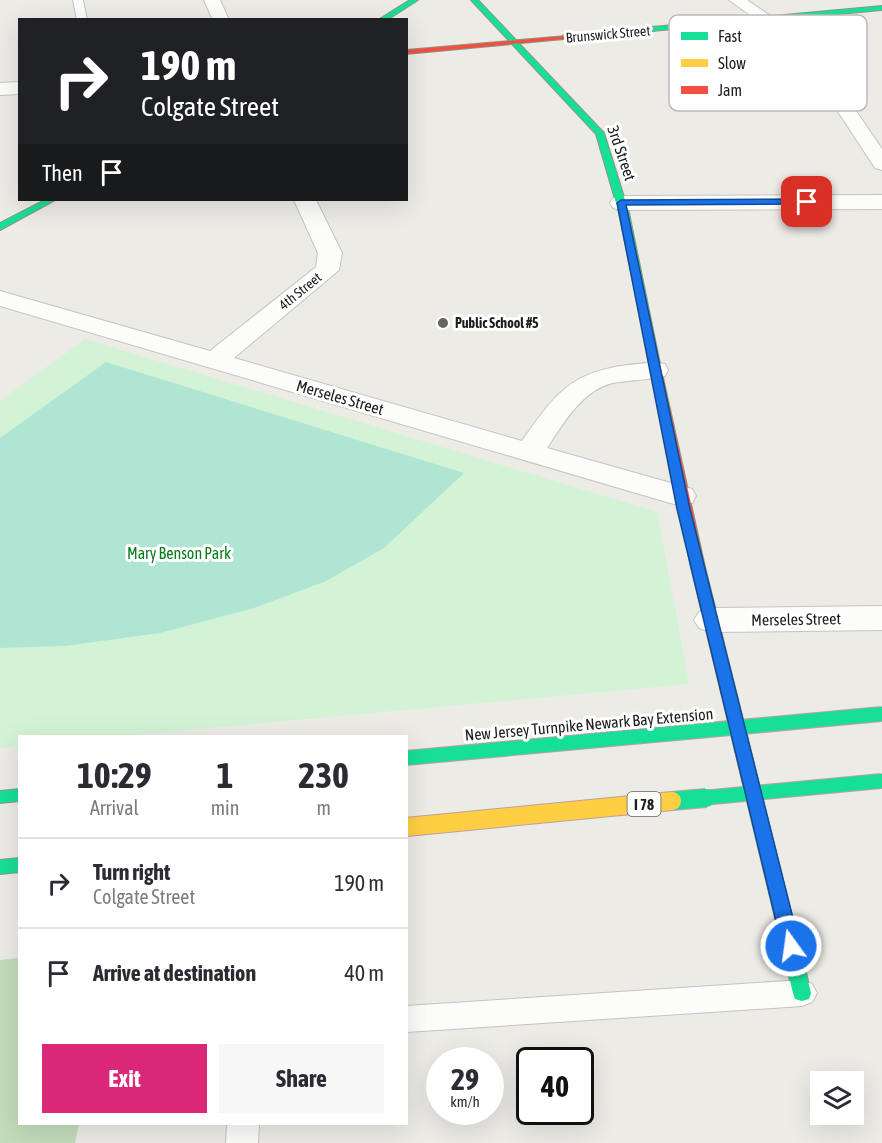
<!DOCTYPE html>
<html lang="en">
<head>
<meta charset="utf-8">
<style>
	:root { --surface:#fff; --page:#f7f7f7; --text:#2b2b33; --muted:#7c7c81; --line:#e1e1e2; --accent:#db2777 }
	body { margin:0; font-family:"Asap Condensed",sans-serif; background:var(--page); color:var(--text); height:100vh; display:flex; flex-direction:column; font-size:22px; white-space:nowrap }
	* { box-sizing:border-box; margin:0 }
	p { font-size:20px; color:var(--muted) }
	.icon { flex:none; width:33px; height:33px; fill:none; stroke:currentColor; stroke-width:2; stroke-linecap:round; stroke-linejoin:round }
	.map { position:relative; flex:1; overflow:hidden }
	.drawer { position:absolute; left:18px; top:735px; width:390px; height:390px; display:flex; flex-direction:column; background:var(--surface); border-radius:0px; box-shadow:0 6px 24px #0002 }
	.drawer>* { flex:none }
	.guide { position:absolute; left:18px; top:18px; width:390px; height:183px; border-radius:0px; box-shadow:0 6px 24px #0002; background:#202124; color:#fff; overflow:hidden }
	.fabs { position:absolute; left:810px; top:1071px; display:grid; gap:12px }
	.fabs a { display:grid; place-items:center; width:54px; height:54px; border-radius:0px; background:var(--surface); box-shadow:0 6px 24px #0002; font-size:30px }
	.speed { position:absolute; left:426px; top:1047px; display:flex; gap:12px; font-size:30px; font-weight:700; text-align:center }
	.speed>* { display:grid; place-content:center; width:78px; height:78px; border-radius:50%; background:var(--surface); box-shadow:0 6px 24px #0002; line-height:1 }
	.speed small { font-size:15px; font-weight:400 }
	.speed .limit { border:3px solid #111; border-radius:9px; background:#fff; color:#111 }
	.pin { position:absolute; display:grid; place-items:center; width:51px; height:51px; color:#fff; margin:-26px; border-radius:12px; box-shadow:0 3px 9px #0006 }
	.me { position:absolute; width:66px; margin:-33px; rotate:346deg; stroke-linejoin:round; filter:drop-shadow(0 0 4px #0008) }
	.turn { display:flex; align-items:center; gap:21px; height:126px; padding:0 24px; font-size:27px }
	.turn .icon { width:78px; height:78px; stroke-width:2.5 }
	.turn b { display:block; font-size:42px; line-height:51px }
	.then { display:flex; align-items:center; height:57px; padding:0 24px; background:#0003; gap:12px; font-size:22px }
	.eta { display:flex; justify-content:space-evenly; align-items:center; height:102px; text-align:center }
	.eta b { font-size:36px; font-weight:700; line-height:42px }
	.primary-button { display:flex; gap:12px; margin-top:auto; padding:12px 24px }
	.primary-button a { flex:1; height:69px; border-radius:0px; background:var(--accent); color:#fff; font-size:24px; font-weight:700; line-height:69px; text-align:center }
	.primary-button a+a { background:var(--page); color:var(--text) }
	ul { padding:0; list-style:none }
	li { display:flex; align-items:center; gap:18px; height:90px; padding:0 24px; border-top:2px solid var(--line) }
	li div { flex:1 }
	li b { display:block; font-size:22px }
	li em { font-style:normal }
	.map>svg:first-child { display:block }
	.forest { fill:#c3dcbb }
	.park { fill:#d3f3d6 }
	.pitch { fill:#b0e5d3 }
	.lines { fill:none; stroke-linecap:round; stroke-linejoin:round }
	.lane-casing { stroke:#c4c4c2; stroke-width:2 }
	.street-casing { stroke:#c4c4c2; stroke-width:2 }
	.fast-casing { stroke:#92967e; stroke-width:2 }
	.jam-casing { stroke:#92967e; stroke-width:2 }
	.lane { fill:#fcfcfb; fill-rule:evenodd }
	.street { fill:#fcfcfb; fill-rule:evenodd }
	.fast { fill:#16e098; fill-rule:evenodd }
	.jam { fill:#f24e42; fill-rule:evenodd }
	.fast-bridge-far1-casing { stroke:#c29da4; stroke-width:16; stroke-linecap:butt }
	.fast-bridge-casing { stroke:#c29da4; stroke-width:20; stroke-linecap:butt }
	.slow-bridge-casing { stroke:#c29da4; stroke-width:20; stroke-linecap:butt }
	.fast-bridge-far1 { stroke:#16e098; stroke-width:14 }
	.fast-bridge { stroke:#16e098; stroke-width:18 }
	.slow-bridge { stroke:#ffcf43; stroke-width:18 }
	.route { fill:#1a73e8; stroke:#114b97; stroke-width:1.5 }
	.poi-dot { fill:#656563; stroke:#fff; stroke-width:2 }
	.labels { text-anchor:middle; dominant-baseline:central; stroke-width:6; stroke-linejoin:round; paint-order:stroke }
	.far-street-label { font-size:14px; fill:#1d1d1d; stroke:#fff }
	.far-poi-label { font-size:14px; font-weight:bold; fill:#1d1d1d; stroke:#fff; text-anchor:start }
	.shield { fill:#fff; stroke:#616161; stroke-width:1.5 }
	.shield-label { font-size:15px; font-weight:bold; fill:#1d1d1d }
	.street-label { font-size:16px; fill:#1d1d1d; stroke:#fff }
	.park-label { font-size:16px; fill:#097d1e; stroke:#fff }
	.key { fill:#fff; stroke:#bbb; stroke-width:1.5 }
	.key-label { font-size:16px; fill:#1d1d1d }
</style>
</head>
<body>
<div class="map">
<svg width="882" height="1143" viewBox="0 0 882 1143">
	<rect width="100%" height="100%" fill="#ecebe6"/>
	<path class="forest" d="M 19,958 L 20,1124 L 79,1124 L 75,1143 L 0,1143 L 0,960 Z"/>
	<path class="park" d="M 85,339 L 657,512 L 689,684 L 121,736 L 20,736 L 19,746 L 0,748 L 0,401 Z"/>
	<path class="pitch" d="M 106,362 L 464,473 L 384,548 L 324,582 L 254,608 L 160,633 L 65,646 L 0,648 L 0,438 Z"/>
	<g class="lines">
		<defs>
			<path id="lane" d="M 73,0 L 83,0 L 87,20 L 77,20 Z
				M 834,88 L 838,89 L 838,95 L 734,97 L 728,93 L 734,89 Z
				M 802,980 L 812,984 L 817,993 L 812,1002 L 802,1006 L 406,1032 L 406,1006 Z
				M 227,1124 L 259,1124 L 258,1143 L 226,1143 Z"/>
			<path id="street" d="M 204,0 L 220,0 L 229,20 L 213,20 Z
				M 729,0 L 747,0 L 809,42 L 882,149 L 882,170 L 875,168 L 797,49 Z
				M 20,82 L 20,94 L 0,95 L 0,83 Z
				M 882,195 L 882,209 L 621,210 L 613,208 L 610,203 L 613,198 L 621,196 Z
				M 294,200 L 316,200 L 342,253 L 339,270 L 234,358 L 522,441 C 554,396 569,372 628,365 C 640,364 652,361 665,364 L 668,370 L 665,376 C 648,380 630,380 613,383 C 582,390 563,424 547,448 L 692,489 L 696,496 L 692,503 L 681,505 L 670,503 L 0,306 L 0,291 L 210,351 L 316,267 L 318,253 Z
				M 882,606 L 882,630 L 711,632 L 699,628 L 694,620 L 699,612 L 711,608 Z"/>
			<path id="fast" d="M 410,0 L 418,0 L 387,20 L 378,20 Z
				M 471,0 L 478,0 L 604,133 L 629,213 L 660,364 L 659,366 L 655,367 L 650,364 L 619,213 L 596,134 Z
				M 882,6 L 882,10 L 564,39 L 561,37 L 564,35 Z
				M 45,200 L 55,200 L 0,230 L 0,223 Z
				M 698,563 L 705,567 L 811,993 L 809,999 L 802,1001 L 795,999 L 793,993 L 691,567 Z
				M 20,789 L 20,801 L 0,803 L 0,791 Z
				M 20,858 L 20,872 L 0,874 L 0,860 Z"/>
			<path id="jam" d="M 566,36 L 564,39 L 406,54 L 406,50 Z
				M 655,361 L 660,364 L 705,567 L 698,571 L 691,567 L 650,364 Z"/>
		</defs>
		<use href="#lane" class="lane-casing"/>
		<use href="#street" class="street-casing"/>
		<use href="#fast" class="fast-casing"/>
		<use href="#jam" class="jam-casing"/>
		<use href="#lane" class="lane"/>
		<use href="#street" class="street"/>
		<use href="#fast" class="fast"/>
		<use href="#jam" class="jam"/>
		<defs>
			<path id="fast-bridge-far1" d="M 406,758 L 882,714
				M 691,799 L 882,781"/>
			<path id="fast-bridge" d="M 672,801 L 706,798"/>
			<path id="slow-bridge" d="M 406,827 L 672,801"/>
		</defs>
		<use href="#fast-bridge-far1" class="fast-bridge-far1-casing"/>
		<use href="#fast-bridge" class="fast-bridge-casing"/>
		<use href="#slow-bridge" class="slow-bridge-casing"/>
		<use href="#fast-bridge-far1" class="fast-bridge-far1"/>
		<use href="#fast-bridge" class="fast-bridge"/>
		<use href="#slow-bridge" class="slow-bridge"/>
	</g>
	<path class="route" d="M 807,199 L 812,202 L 810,204 L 626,205 L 690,509 L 800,946 L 797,952 L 791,954 L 784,952 L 782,946 L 677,509 L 617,203 L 621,200 Z"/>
	<circle class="poi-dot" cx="443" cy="323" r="6"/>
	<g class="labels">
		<g class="far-street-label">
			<text transform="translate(608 34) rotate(-5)">Brunswick Street</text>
			<text transform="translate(300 291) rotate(-39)">4th Street</text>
		</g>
		<g class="far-poi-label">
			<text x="455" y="323">Public School #5</text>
		</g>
		<rect class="shield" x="627.5" y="792" width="33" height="24" rx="4.5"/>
		<g class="shield-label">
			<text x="644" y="804">I 78</text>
		</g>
		<g class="street-label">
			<text transform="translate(622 153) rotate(71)">3rd Street</text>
			<text transform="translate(340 397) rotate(16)">Merseles Street</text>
			<text transform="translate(796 619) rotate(-1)">Merseles Street</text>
			<text transform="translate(589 724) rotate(-5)">New Jersey Turnpike Newark Bay Extension</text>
		</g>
		<g class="park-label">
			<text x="179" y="553">Mary Benson Park</text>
		</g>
	</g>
	<rect x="669" y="15" width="198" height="96" rx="9" class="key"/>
	<rect x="681" y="32" width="27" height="8" fill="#16e098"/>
	<rect x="681" y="59" width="27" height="8" fill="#ffcf43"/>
	<rect x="681" y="86" width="27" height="8" fill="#f24e42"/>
	<g class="key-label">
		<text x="718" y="42">Fast</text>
		<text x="718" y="69">Slow</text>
		<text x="718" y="96">Jam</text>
	</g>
</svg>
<div class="fabs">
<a><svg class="icon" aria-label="layers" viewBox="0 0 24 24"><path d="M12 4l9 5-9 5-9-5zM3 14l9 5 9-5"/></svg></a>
</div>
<div class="speed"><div>29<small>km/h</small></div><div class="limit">40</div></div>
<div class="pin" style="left:807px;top:202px;background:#d93025"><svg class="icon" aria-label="arrive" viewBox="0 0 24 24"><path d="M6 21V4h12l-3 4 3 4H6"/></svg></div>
<svg class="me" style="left:791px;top:946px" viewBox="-20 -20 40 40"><circle r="17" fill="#1a73e8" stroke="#fff" stroke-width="3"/><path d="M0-11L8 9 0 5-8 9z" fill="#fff"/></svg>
<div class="guide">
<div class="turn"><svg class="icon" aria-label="right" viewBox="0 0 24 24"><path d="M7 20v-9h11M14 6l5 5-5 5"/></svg><div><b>190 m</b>Colgate Street</div></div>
<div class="then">Then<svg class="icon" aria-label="arrive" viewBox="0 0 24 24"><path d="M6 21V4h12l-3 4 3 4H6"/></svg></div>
</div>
<section class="drawer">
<div class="eta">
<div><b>10:29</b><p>Arrival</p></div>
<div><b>1</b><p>min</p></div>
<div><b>230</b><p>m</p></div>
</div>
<ul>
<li><svg class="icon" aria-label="right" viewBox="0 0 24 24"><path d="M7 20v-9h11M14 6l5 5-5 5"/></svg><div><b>Turn right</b><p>Colgate Street</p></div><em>190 m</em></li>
<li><svg class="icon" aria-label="arrive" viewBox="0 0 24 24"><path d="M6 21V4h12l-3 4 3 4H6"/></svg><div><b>Arrive at destination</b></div><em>40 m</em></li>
</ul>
<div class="primary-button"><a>Exit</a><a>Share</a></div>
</section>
</div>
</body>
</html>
